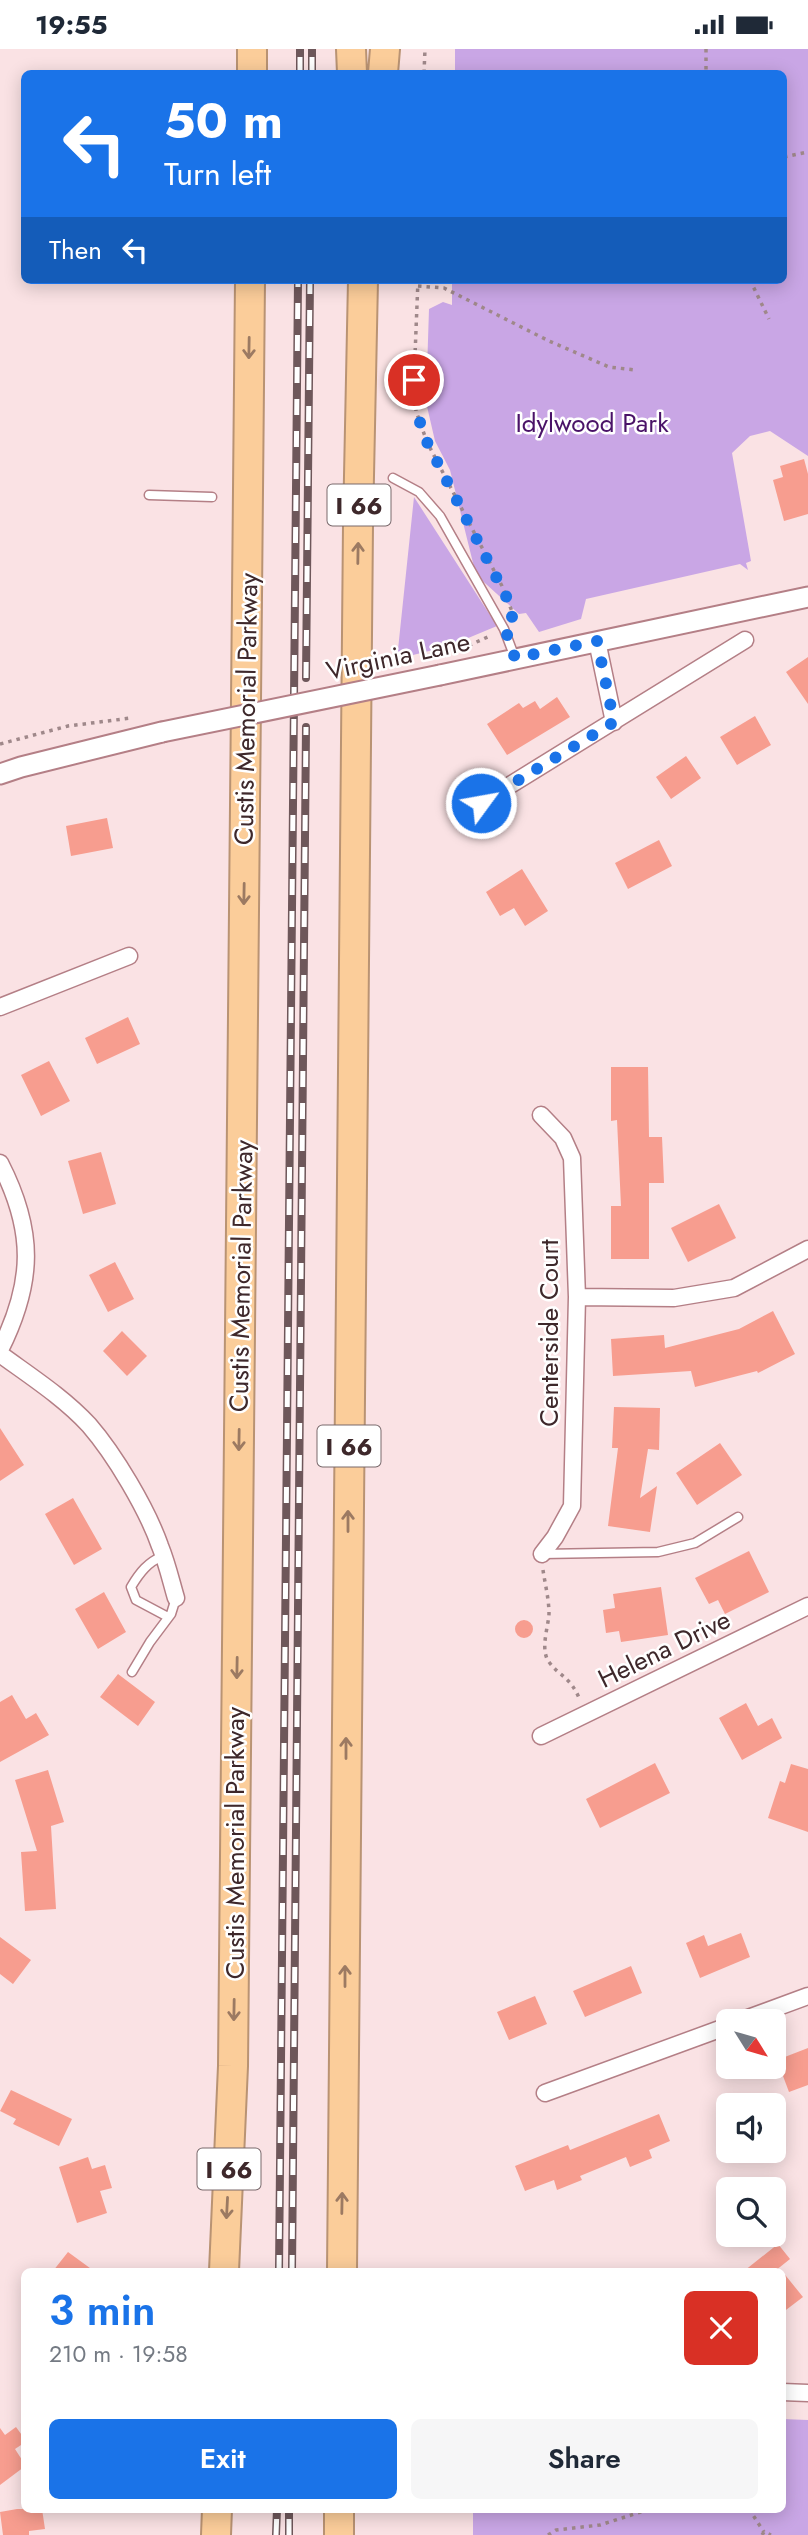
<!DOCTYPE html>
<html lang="en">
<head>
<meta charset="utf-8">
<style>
	:root { --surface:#fff; --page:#f6f6f7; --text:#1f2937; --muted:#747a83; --accent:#1a73e8 }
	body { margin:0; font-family:Jost,sans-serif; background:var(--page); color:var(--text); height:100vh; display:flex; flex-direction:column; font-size:26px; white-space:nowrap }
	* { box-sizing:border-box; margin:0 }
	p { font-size:23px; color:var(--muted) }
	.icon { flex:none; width:38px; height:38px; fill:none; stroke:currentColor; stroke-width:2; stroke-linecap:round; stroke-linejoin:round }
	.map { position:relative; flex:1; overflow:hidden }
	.drawer { position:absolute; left:21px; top:2219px; width:765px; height:245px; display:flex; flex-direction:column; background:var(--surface); border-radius:10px; box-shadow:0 4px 18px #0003 }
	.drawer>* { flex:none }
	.hud { position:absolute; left:21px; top:21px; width:766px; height:214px; border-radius:10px; box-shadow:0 4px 18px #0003; background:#1a73e8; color:#fff; overflow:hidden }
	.needle { width:46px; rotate:127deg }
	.fabs { position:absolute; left:716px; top:1960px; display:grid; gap:14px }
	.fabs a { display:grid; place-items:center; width:70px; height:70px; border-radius:10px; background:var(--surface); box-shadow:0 4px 18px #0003; font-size:35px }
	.pin { position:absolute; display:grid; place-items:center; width:60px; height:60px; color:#fff; margin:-30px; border:4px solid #fff; border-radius:50%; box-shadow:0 2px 7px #0007 }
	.me { position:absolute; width:77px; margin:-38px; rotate:58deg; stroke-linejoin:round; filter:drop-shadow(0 0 5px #0008) }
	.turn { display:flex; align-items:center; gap:24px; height:147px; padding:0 28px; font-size:32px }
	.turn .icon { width:91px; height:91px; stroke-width:2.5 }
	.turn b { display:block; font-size:49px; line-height:60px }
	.then { display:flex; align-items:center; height:66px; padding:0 28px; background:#0003; gap:14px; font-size:26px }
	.round { display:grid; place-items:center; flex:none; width:74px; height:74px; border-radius:10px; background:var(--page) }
	.headline { display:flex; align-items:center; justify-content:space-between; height:119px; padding:0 28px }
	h1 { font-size:42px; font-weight:600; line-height:52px; color:var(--accent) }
	.primary-button { display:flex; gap:14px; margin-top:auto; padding:14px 28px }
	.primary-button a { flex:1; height:80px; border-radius:10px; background:var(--accent); color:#fff; font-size:28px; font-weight:600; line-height:80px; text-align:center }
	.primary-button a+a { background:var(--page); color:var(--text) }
	.status { display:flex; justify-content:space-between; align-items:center; height:49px; padding:0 35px; background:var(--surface); direction:ltr }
	.status svg { height:19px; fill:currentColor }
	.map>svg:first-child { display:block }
	.green { fill:#c9a6e5 }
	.building { fill:#f79d8f }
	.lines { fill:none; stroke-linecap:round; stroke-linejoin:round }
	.service-casing { stroke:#b47f86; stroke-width:11 }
	.minor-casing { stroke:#b47f86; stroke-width:19 }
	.tertiary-casing { stroke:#b47f86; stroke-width:23 }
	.motorway-casing { stroke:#b99373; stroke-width:32 }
	.path { stroke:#9f888a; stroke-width:3.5; stroke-dasharray:3.5 5; stroke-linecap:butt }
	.service { stroke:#fff; stroke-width:8 }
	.minor { stroke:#fff; stroke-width:16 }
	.tertiary { stroke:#fff; stroke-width:19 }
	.motorway { stroke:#fbcd9a; stroke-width:28 }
	.rail-casing { stroke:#6e575a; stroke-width:8 }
	.rail { stroke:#fff; stroke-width:5; stroke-dasharray:16; stroke-linecap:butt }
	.tertiary-bridge-casing { stroke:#b47f86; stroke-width:23; stroke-linecap:butt }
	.tertiary-bridge { stroke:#fff; stroke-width:19 }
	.oneway { stroke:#9c7a62 }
	.route { stroke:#1a73e8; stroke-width:12; stroke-dasharray:0 21.6 }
	.labels { text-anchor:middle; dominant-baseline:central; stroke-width:5; stroke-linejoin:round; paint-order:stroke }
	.shield { fill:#fff; stroke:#78686b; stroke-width:2 }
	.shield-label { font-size:24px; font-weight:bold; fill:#3e282b }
	.park-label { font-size:26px; fill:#4a1368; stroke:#fff }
	.street-label { font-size:26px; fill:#3e282b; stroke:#fff }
</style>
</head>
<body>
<div class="status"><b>19:55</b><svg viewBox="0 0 49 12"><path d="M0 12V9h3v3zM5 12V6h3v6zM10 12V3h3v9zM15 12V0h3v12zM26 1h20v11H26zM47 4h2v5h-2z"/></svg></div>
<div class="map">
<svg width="808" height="2486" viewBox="0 0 808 2486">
	<rect width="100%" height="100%" fill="#fae2e4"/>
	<path class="green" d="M 455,0 L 808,0 L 808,407 L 770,382 L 750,387 L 732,404 L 751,512 L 746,514 L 748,521 L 740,515 L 586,550 L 581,570 L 539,583 L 526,564 L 519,565 L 476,526 L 450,421 L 435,392 L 426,353 L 429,260 L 443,253 L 452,256 L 452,231 L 784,231 L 784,24 L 455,24 Z
		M 414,448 L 497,577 L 449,597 L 397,610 Z
		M 782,2370 L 808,2371 L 808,2486 L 473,2486 L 473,2461 L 782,2460 Z"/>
	<path class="building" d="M 804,410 L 808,425 L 808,465 L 784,472 L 773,431 L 783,428 L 780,417 Z
		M 808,608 L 808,655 L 786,623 Z
		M 557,648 L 570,668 L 507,706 L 487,675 L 519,654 L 523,659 L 535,652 L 540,660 Z
		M 755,667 L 771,696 L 737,716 L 720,688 Z
		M 686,707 L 701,729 L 671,750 L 656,728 Z
		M 107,769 L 113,799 L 71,807 L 66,777 Z
		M 659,791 L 672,817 L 628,840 L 615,814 Z
		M 522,820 L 548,862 L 525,877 L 514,859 L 500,867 L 486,843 Z
		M 128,968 L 140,995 L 97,1015 L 85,989 Z
		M 49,1012 L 70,1052 L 41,1067 L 21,1026 Z
		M 611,1018 L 648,1018 L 649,1088 L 662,1088 L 664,1134 L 649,1134 L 649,1210 L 611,1210 L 611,1157 L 621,1157 L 617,1071 L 611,1072 Z
		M 101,1103 L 116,1155 L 83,1165 L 68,1112 Z
		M 719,1155 L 736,1189 L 688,1213 L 671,1179 Z
		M 115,1213 L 134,1250 L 108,1263 L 89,1226 Z
		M 773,1262 L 795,1305 L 758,1324 L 757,1322 L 695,1338 L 691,1322 L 613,1327 L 611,1290 L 664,1286 L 665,1299 L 739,1280 Z
		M 122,1282 L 147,1307 L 127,1327 L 103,1302 Z
		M 614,1358 L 660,1359 L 659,1401 L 648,1400 L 640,1449 L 657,1437 L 650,1483 L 608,1477 L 618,1399 L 612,1399 Z
		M 0,1379 L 24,1416 L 0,1432 Z
		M 720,1394 L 742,1426 L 697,1456 L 676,1424 Z
		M 73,1449 L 102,1500 L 74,1516 L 45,1465 Z
		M 749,1502 L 769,1543 L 725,1565 L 718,1551 L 709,1555 L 695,1529 Z
		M 661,1538 L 668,1586 L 621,1593 L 619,1582 L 606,1584 L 603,1561 L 615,1559 L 613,1545 Z
		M 104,1543 L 126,1583 L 98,1600 L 75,1560 Z
		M515 1580a9 9 0 1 1 18 0a9 9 0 1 1-18 0Z
		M 118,1625 L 155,1653 L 138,1677 L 100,1648 Z
		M 12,1646 L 26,1670 L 36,1664 L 49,1686 L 0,1713 L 0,1653 Z
		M 746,1654 L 758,1677 L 772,1669 L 782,1689 L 742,1711 L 719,1669 Z
		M 655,1714 L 670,1744 L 600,1779 L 586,1750 Z
		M 791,1715 L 808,1720 L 808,1783 L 768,1769 L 780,1732 L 785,1734 Z
		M 48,1721 L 64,1773 L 51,1777 L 56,1860 L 25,1862 L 21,1803 L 37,1802 L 15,1731 Z
		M 741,1884 L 750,1908 L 700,1929 L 686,1894 L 704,1886 L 708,1897 Z
		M 0,1888 L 31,1911 L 13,1935 L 0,1925 Z
		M 631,1917 L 642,1944 L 585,1968 L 573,1942 Z
		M 535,1947 L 547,1975 L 509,1991 L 497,1963 Z
		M 808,1999 L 808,2036 L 789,2043 L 777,2011 Z
		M 11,2041 L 72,2070 L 59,2097 L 13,2075 L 16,2070 L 0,2062 Z
		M 659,2065 L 670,2092 L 649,2101 L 652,2109 L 630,2118 L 626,2108 L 580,2127 L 582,2131 L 557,2141 L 554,2131 L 525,2142 L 515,2117 L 568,2096 L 570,2101 Z
		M 88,2108 L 92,2120 L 105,2116 L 112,2139 L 100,2142 L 107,2164 L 77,2174 L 59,2118 Z
		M 778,2195 L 790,2210 L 775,2222 L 744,2222 Z
		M 68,2203 L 94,2222 L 53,2222 Z
		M 782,2222 L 803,2248 L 782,2264 Z
		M 16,2378 L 24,2389 L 24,2394 L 15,2400 L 24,2414 L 24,2418 L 0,2436 L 0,2379 L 5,2386 Z
		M 17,2460 L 42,2460 L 45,2480 L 29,2482 L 29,2486 L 3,2486 L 0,2463 Z"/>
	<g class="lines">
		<defs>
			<path id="service" d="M 393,429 L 419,443 L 440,467 L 504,580 L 515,609
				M 149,446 L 212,448
				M 542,1505 L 658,1503 L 695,1494 L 738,1468
				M 163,1507 C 148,1513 140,1523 131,1538 L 136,1551 L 168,1568
				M 132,1623 L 150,1593 L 171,1565 L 176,1549"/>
			<path id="minor" d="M 597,592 L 614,673
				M 481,754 L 745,591
				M 0,958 L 129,907
				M 541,1066 L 563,1089 L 572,1109 L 577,1248 L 572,1457 L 555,1488 L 542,1505
				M 0,1114 C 35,1182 34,1233 0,1301
				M 577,1248 L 674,1249 L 734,1239 L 808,1200
				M 0,1305 C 30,1327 63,1348 89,1376 C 115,1406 147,1460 160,1497 C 167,1514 171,1532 176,1549
				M 541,1687 L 808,1557
				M 740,1972 L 808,1947
				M 545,2044 L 728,1977
				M 782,2343 L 808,2344"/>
			<path id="tertiary" d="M 440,626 L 808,548
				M 0,725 L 21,718 L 162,683"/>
			<path id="motorway" d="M 351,0 L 352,24
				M 252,24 L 252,0
				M 383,24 L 385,0
				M 224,2222 L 233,2017 L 250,231
				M 342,2222 L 358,476 L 363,231
				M 216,2486 L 217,2460
				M 339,2486 L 339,2460"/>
		</defs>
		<use href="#service" class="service-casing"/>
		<use href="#minor" class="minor-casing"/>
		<use href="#tertiary" class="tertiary-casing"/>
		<use href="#motorway" class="motorway-casing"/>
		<path class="path" d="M 706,0 L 706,24
			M 424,24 L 425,0
			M 784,108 L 808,103
			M 418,231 L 414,331 L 416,362 L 427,393 L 502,537 L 513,565
			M 750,231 L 769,270
			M 418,237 L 444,239 L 549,292 L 609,318 L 635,321
			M 461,600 L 492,586
			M 0,695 L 68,677 L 131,669
			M 543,1521 C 545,1535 549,1550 549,1565 C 548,1579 540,1601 549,1613 C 561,1629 570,1627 580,1651
			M 749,2460 L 764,2483
			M 548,2486 L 556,2481 L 600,2476 L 650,2460
			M 762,2486 L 764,2483 L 771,2486"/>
		<use href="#service" class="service"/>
		<use href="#minor" class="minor"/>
		<use href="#tertiary" class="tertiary"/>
		<use href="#motorway" class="motorway"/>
		<defs>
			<path id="rail" d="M 300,24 L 300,0
				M 312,24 L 312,0
				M 306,629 L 310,231
				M 279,2222 L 298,231
				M 292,2222 L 306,678
				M 276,2486 L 277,2460
				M 289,2486 L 289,2460"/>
		</defs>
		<use href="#rail" class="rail-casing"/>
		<use href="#rail" class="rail"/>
		<defs>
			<path id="tertiary-bridge" d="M 162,683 L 440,626"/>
		</defs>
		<use href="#tertiary-bridge" class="tertiary-bridge-casing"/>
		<use href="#tertiary-bridge" class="tertiary-bridge"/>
	</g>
	<defs><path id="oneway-shaft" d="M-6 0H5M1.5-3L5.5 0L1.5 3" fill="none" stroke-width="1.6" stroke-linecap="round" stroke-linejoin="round" transform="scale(1.75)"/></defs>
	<g class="oneway">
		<use href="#oneway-shaft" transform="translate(249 299) rotate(91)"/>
		<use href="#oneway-shaft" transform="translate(358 504) rotate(-89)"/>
		<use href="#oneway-shaft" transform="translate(244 845) rotate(91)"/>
		<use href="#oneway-shaft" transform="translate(239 1391) rotate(91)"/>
		<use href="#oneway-shaft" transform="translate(348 1472) rotate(-90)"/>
		<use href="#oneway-shaft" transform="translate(237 1619) rotate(91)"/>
		<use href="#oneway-shaft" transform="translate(346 1699) rotate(-90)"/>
		<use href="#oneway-shaft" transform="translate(345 1927) rotate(-90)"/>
		<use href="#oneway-shaft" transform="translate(234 1961) rotate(91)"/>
		<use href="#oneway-shaft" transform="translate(342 2154) rotate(-89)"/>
		<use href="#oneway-shaft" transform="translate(227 2159) rotate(93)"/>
	</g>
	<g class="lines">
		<path class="route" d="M 414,331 L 416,362 L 427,393 L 512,559 L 512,573 L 505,580 L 515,609 L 597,592 L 614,673 L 481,754"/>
	</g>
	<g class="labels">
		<g class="shield">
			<rect x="327.5" y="435.5" width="63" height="41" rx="5"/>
			<rect x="317.5" y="1376.5" width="63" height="41" rx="5"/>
			<rect x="197.5" y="2099.5" width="63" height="41" rx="5"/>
		</g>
		<g class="shield-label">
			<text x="359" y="456">I 66</text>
			<text x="349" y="1397">I 66</text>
			<text x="229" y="2120">I 66</text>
		</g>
		<g class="park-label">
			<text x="592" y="374">Idylwood Park</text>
		</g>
		<g class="street-label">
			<text transform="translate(398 607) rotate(-12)">Virginia Lane</text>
			<text transform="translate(246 660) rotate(-89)">Custis Memorial Parkway</text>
			<text transform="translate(241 1227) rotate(-89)">Custis Memorial Parkway</text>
			<text transform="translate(549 1284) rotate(-90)">Centerside Court</text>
			<text transform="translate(664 1600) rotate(-26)">Helena Drive</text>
			<text transform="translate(235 1794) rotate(-90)">Custis Memorial Parkway</text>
		</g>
	</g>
</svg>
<div class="fabs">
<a><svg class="needle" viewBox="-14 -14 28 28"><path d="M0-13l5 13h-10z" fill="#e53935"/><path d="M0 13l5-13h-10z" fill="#747a83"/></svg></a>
<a><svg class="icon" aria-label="sound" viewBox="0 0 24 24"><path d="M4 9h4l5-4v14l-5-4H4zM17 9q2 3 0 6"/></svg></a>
<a><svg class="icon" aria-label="search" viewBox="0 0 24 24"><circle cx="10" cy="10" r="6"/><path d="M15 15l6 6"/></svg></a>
</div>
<div class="pin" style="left:414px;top:331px;background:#d93025"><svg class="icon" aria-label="arrive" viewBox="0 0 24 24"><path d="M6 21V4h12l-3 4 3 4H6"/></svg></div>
<svg class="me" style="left:481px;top:754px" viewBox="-20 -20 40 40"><circle r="17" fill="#1a73e8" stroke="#fff" stroke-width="3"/><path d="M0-11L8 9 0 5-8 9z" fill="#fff"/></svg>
<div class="hud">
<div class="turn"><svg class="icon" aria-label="left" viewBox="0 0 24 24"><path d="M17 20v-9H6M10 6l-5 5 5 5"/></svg><div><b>50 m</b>Turn left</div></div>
<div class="then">Then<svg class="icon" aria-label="left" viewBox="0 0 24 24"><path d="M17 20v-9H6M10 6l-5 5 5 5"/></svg></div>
</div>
<section class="drawer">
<div class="headline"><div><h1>3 min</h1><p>210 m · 19:58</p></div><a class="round" style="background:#d93025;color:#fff"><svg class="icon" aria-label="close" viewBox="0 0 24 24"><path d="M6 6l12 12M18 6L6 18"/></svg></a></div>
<div class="primary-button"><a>Exit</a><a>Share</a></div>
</section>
</div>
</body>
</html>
